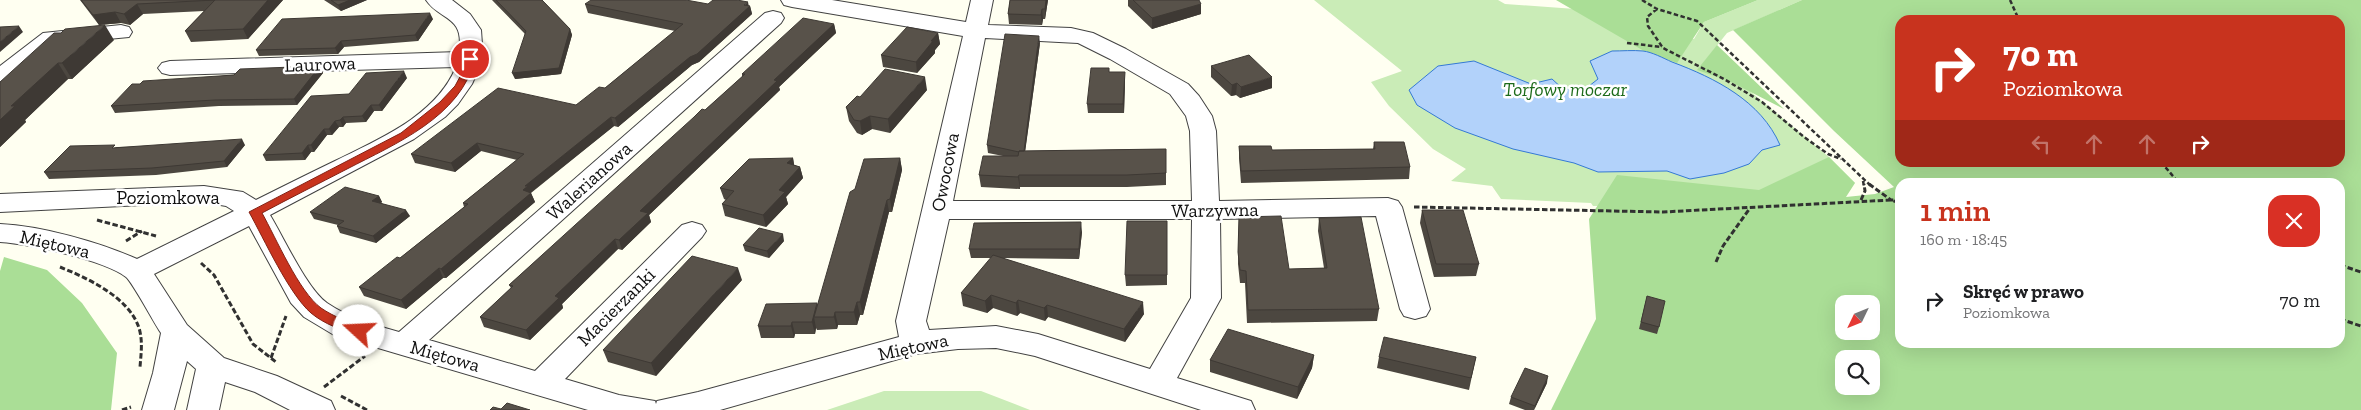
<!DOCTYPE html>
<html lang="pl">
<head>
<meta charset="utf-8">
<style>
	:root { --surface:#fff; --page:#f2f2f2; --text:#202124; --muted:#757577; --accent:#c8331e }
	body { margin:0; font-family:"Zilla Slab",serif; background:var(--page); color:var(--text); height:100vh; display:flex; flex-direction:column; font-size:19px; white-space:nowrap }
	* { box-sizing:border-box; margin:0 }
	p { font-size:16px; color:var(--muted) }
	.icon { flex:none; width:28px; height:28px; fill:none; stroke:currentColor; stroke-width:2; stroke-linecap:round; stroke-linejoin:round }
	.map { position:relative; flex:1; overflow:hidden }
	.details { position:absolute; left:1895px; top:178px; width:450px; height:170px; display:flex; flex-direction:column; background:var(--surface); border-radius:15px; box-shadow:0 5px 20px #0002 }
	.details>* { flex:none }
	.top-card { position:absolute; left:1895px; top:15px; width:450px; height:152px; border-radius:15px; box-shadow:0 5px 20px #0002; background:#c8331e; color:#fff; overflow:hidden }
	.needle { width:32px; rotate:227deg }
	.controls { position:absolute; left:1835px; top:295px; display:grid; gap:10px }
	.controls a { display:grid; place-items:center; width:45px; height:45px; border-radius:10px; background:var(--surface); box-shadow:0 5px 20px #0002; font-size:25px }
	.pin { position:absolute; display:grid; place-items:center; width:42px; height:42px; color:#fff; margin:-21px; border:2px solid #fff; border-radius:50%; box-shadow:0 1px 5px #0007 }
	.me { position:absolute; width:55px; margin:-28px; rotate:290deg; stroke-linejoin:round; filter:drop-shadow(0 0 4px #0008) }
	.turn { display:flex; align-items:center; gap:18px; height:105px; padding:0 25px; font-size:22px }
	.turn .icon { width:65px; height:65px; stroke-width:2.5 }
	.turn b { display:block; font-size:35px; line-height:42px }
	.lanes { display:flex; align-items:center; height:48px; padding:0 25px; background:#0003; justify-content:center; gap:25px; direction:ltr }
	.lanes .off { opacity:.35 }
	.round { display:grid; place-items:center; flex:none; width:52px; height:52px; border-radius:15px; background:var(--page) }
	.summary { display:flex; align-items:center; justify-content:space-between; height:85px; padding:0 25px }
	h1 { font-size:30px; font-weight:600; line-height:38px; color:var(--accent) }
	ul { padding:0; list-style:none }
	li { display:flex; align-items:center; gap:15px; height:75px; padding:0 25px }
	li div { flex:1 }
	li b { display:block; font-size:19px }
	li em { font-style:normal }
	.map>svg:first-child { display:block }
	.green { fill:#caecb7 }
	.forest { fill:#aade96; fill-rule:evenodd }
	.water { fill:#b2d2fa; stroke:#3479d5 }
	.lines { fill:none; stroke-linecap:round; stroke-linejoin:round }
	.minor-casing { stroke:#424242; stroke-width:2 }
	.path-far1 { stroke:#313131; stroke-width:2.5; stroke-dasharray:4.5 2.5; stroke-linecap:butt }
	.path { stroke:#313131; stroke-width:3; stroke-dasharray:5.5 2.5; stroke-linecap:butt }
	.minor { fill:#fff; fill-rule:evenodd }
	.wall { fill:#4c4740 }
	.shaded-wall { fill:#3e3934 }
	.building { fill:#58524a; stroke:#3e3934 }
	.route { fill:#c8331e; stroke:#822114 }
	.labels { text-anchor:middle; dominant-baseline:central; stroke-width:5; stroke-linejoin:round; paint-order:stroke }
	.street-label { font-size:19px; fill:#0f0f0f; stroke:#fff }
	.park-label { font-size:19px; font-style:italic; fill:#1d6b1a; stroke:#fff }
</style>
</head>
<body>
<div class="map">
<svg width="2361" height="410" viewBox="0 0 2361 410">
	<rect width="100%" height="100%" fill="#fffff1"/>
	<path class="green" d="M 1314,0 L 1498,0 L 1505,4 L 1589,10 L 1694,39 L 1704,22 L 1758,0 L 1802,0 L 1727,33 L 1704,62 L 1727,72 L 1829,157 L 1855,183 L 1745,205 L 1593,206 L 1591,203 L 1501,199 L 1492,186 L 1451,181 L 1466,169 L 1433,149 L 1389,106 L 1371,82 L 1402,71 Z
		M 884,391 L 981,391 L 1030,410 L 827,410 Z"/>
	<path class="forest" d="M 1556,0 L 1758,0 L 1704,22 L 1677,63 L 1644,51 Z
		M 1802,0 L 2361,0 L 2361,410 L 1551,410 L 1596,319 L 1589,219 L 1617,175 L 1759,190 L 1829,157 L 1855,183 L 1846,197 L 1875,194 L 1894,187 L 1834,131 L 1733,30 ZM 1900,20 L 2340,20 L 2340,162 L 1900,162 ZM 1900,182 L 2340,182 L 2340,342 L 1900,342 ZM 1844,304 L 1871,304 L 1871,331 L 1844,331 ZM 1844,359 L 1871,359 L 1871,386 L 1844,386 Z
		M 1717,45 L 1784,109 L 1729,81 L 1697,70 Z
		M 4,257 L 47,270 L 82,303 L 117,353 L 111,410 L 0,410 L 0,271 Z"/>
	<path class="water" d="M 1612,51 C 1622,51 1633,50 1643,51 C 1652,52 1663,58 1672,62 C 1715,78 1761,101 1780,145 L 1762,150 L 1749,164 L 1724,173 L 1690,179 L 1667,171 L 1598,172 L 1574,163 L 1513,149 L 1455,128 L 1417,105 L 1409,90 L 1438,66 L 1474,61 L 1531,84 L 1552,79 L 1563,89 L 1584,90 L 1598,79 L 1590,61 Z"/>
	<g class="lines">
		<defs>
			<path id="minor" d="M 426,0 L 452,0 L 470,14 L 481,30 L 483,59 L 472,84 L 458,104 L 445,117 L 414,139 L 270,215 C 284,238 307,289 327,303 C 349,318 374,325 399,332 L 765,13 L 773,11 L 781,13 L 784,18 L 781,23 L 429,340 L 535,371 L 682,225 L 692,222 L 702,225 L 706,231 L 702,237 L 565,379 L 619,395 L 655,401 L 656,404 L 657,401 L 698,392 L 899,337 L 896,321 L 963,36 L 792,7 L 784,5 L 781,0 L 832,0 L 966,22 L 971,0 L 993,0 L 988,25 L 1071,28 L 1093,33 L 1126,49 L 1188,84 L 1199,96 L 1212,116 L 1216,131 L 1219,201 L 1388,198 L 1398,201 L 1402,207 L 1430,309 L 1426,316 L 1415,319 L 1404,316 L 1400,309 L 1376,216 L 1220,219 L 1221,298 L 1177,378 L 1251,401 L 1255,410 L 1201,410 L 1035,356 L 996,348 L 958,349 L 916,354 L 720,410 L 588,410 L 334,335 L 304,317 L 291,303 L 249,226 L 154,274 L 187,325 L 224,358 L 277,376 L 331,401 L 335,410 L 290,410 L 255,392 L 225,382 L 219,410 L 187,410 L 196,369 L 187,361 L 174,410 L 142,410 L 153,373 L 161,333 C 154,323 133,283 126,277 C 104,260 29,244 0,242 L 0,224 C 42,226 99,242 137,259 L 234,211 L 226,206 L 204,202 L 0,212 L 0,194 L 204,186 L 243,192 L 256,200 C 282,187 308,174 335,161 C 379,139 436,116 456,67 L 170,75 L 162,73 L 158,68 L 162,63 L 170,61 L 459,52 C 465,15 440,21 426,0 ZM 985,38 L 1078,43 L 1110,59 L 1170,94 L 1186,116 L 1190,131 L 1192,201 L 953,201 ZM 949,219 L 1192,219 L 1191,298 L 1150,369 L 1038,334 L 996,326 L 929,330 L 926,321 Z
				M 121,25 L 129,27 L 132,32 L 129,37 L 56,44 L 9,83 L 0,85 L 0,66 L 43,33 Z"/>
		</defs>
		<use href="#minor" class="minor-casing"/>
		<path class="path-far1" d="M 1642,0 L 1657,9 L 1697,21 L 1871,186
			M 2010,0 L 2019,20
			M 1657,9 L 1647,17 L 1648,26 L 1663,48 L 1724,79 L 1762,102 L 1804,137 L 1828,154 L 1841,159
			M 1627,43 L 1662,47
			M 2161,162 L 2178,182
			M 1863,181 L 1864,186"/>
		<path class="path" d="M 1869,184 L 1891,200 L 1900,200
			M 1861,200 L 1865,191 L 1864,184
			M 1414,207 L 1663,212 L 1891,200 L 1900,203
			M 97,220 L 156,236
			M 126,241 L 142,231
			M 1716,262 L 1723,246 L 1750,208
			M 201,263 L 214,275 L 253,344 L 276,362
			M 2340,265 L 2361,272
			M 60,267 C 87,278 129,297 139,328 C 143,341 141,354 140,367
			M 2340,319 L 2361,326
			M 271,358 L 286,316
			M 324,387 L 365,356
			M 341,396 L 367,410
			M 122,410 L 131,407"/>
		<use href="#minor" class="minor"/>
	</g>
	<path class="wall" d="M 80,0 L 283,0 L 248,39 L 191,42 L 185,31 L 204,11 L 143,14 L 130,25 L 121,23 L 99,25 Z
		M 324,0 L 367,0 L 341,11 Z
		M 492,0 L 542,0 L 570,29 L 572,35 L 561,74 L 515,79 L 525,34 Z
		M 1010,0 L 1048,0 L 1045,19 L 1043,19 L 1042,25 L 1009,24 L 1008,14 Z
		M 1128,0 L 1199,0 L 1201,14 L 1152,29 L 1128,6 Z
		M 585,4 L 708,4 L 749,6 L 750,6 L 752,14 L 699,62 L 692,65 L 618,127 L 614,126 L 531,193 L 535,202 L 446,278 L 443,278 L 406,309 L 364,296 L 359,287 L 400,258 L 464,207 L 463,203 L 517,160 L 481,151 L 455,172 L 415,163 L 411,154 L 576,105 L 605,88 L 675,31 L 588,13 Z
		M 433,19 L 418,41 L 344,47 L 338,54 L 259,56 L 256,50 Z
		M 834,24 L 836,33 L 779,87 L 780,90 L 649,215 L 651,222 L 622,250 L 618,249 L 562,304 L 563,308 L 530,340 L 484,327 L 480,317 L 511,288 L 509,285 L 742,77 L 742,74 Z
		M 938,33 L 940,44 L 935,50 L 935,53 L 917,73 L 883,67 L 881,55 Z
		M 114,40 L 72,79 L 68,79 L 25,120 L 26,122 L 0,147 L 0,82 Z
		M 1040,43 L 1025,151 L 1166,149 L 1166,185 L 1127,187 L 1020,187 L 1020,189 L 981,187 L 979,175 L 1003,156 L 988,153 L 987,145 Z
		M 320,66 L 323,73 L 297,105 L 219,106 L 115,113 L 111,106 L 140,84 Z
		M 1211,66 L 1272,88 L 1240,98 L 1236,95 L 1231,96 L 1211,77 Z
		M 1109,68 L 1109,72 L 1125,81 L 1124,113 L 1088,113 L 1087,104 Z
		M 407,78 L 382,111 L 374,111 L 366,122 L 346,123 L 343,127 L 339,127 L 332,135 L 327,135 L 314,152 L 311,152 L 305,160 L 266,161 L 263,155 L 349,94 Z
		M 927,90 L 890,133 L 872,129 L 862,135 L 857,133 L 849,121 L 846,107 L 860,97 Z
		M 1374,142 L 1410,167 L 1409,179 L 1241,183 L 1239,158 L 1239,146 L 1272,150 L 1373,149 Z
		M 245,145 L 227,167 L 156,175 L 49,179 L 44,172 L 117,147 Z
		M 793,158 L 794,165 L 800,167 L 803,178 L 786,197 L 788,204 L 766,227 L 725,216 L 722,204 L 726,200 L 724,199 L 720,188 Z
		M 900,158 L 902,170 L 892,212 L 889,212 L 863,315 L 860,315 L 857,325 L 838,325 L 837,329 L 817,330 L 816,328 L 815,334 L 795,334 L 794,338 L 761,338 L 758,326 L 818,304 L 855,189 Z
		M 379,196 L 382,202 L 381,203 L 410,216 L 376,243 L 340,233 L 337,226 L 338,225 L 314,219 L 310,212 Z
		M 1422,210 L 1479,264 L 1476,276 L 1434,277 L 1420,223 Z
		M 1239,217 L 1289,269 L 1324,268 L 1318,231 L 1319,218 L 1379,309 L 1377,321 L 1247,323 L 1245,283 L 1240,283 L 1238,264 Z
		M 1167,221 L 1167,285 L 1126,286 L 1125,275 Z
		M 1082,232 L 1079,259 L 1003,258 L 1144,314 L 1125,342 L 1048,317 L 1045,321 L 1020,313 L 1017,316 L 993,308 L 987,313 L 963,306 L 961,293 L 991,258 L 971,258 L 969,249 Z
		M 784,241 L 769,258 L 745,251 L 743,245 Z
		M 742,280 L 656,376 L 608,362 L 603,350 Z
		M 1647,296 L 1659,327 L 1657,334 L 1639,329 Z
		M 1314,355 L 1312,368 L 1297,399 L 1210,372 L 1210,360 Z
		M 1379,357 L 1476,357 L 1469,390 L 1377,368 Z
		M 1547,383 L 1534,410 L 1525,410 L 1509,404 L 1511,397 Z"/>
	<path class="shaded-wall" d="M 268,0 L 283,0 L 248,39 L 243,29 Z
		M 350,0 L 367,0 L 341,11 L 338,5 Z
		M 1046,0 L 1048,0 L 1045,19 L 1045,9 Z
		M 748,2 L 749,7 L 750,6 L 752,14 L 699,62 L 692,65 L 618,127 L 615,118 Z
		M 137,4 L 143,14 L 130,25 L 124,14 Z
		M 1201,4 L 1201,14 L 1152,29 L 1152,18 Z
		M 1042,9 L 1043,19 L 1042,25 L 1041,15 Z
		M 115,12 L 121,23 L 99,25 L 93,15 Z
		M 430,13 L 433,19 L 418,41 L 415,35 Z
		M 834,24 L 836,33 L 779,87 L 780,90 L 649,215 L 651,222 L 622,250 L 619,240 L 640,211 L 774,80 Z
		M 105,25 L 114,40 L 72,79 L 62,63 Z
		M 19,26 L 23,32 L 0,52 L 0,42 Z
		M 570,29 L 572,35 L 561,74 L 515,79 L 512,73 Z
		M 938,33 L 940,44 L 935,50 L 935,53 L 917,73 L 916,62 L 931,41 Z
		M 1039,36 L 1040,43 L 1024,160 L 1024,153 Z
		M 341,41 L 344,47 L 338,54 L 335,48 Z
		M 58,63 L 68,79 L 25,120 L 26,122 L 0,147 L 0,120 L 11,106 Z
		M 320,66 L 323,73 L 297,105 L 294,99 Z
		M 404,71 L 407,78 L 382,111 L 379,105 Z
		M 1125,72 L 1125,81 L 1124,113 L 1123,104 Z
		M 925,77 L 927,90 L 890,133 L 888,119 Z
		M 1272,77 L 1272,88 L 1240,98 L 1241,87 Z
		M 1237,83 L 1236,95 L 1231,96 L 1232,85 Z
		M 371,105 L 374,111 L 366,122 L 362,116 Z
		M 870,116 L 872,129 L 862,135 L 860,121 Z
		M 343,117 L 346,123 L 343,127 L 340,120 Z
		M 611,117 L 614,126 L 530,193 L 531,193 L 535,202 L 446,278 L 441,269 L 523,190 L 525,186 Z
		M 335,121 L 339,127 L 332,135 L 329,129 Z
		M 324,129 L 327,135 L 314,152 L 311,145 Z
		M 242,139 L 245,145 L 227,167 L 224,161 Z
		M 477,143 L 481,151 L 455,172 L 451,163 Z
		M 308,145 L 311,152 L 305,160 L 302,153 Z
		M 793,158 L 795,170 L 787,163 Z
		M 900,158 L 902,170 L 892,212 L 890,199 Z
		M 800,167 L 803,178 L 786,197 L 788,204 L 766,227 L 763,215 L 779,190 Z
		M 1019,175 L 1020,187 L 1020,189 L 1018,177 Z
		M 379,196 L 382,202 L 375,208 L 372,201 Z
		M 887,200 L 889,212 L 863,315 L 860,302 Z
		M 406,210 L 410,216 L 376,243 L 373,236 Z
		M 1081,222 L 1082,232 L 1079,259 L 1079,249 Z
		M 783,234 L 784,241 L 769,258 L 767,251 Z
		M 615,239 L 618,249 L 562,304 L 563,308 L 530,340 L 526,330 L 555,296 Z
		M 439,268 L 443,278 L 406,309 L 401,300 Z
		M 738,268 L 742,280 L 656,376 L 651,363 Z
		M 991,295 L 993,308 L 987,313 L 985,301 Z
		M 1018,300 L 1020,313 L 1017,316 L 1016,303 Z
		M 857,302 L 860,315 L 857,325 L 854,312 Z
		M 1143,302 L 1144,314 L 1125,342 L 1124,329 Z
		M 817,303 L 814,317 L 816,328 L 815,334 L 812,322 Z
		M 1047,305 L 1048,317 L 1045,321 L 1044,308 Z
		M 835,312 L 838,325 L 837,329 L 834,317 Z
		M 792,322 L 795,334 L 794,338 L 791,326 Z
		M 1314,355 L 1312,368 L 1297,399 L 1298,387 Z
		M 1548,376 L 1547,383 L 1534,410 L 1535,406 Z"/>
	<path class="building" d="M 81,0 L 268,0 L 243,29 L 185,31 L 215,0 L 137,4 L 124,14 L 115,12 L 93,15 Z
		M 331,0 L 350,0 L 338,5 Z
		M 496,0 L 542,0 L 570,29 L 559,68 L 512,73 L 526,31 Z
		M 591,0 L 686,0 L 708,4 L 713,0 L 737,0 L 748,2 L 744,5 L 750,6 L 697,54 L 690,57 L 615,118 L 611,117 L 525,186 L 528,186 L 523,190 L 531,193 L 441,269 L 439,268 L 401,300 L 359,287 L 397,257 L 400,258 L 468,204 L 463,203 L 524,154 L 477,143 L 451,163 L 411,154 L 498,88 L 576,105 L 599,87 L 605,88 L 683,24 L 585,4 Z
		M 1010,0 L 1046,0 L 1045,9 L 1042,9 L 1041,15 L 1008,14 Z
		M 1133,0 L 1199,0 L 1201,4 L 1152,18 Z
		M 430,13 L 415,35 L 341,41 L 335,48 L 256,50 L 282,19 Z
		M 803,18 L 834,24 L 774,80 L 777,81 L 640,211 L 648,213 L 619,240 L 615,239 L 555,296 L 559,298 L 526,330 L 480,317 L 513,286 L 509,285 L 694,117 L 702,109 L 705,110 L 745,74 L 742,74 Z
		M 105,25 L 62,63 L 58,63 L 11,106 L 15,106 L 0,120 L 0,82 L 54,33 L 61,33 L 65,29 Z
		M 19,26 L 0,42 L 0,27 Z
		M 907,27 L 938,33 L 931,41 L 933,41 L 916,62 L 881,55 Z
		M 1005,34 L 1039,36 L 1024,151 L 1019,151 L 1019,152 L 987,145 Z
		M 1249,55 L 1272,77 L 1241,87 L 1237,83 L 1232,85 L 1211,66 Z
		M 320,66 L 294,99 L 215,100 L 111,106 L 132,84 L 140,84 L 143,81 L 234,75 L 240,69 Z
		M 1091,68 L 1109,68 L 1109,72 L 1125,72 L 1123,104 L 1087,104 Z
		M 885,69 L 925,77 L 888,119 L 870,116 L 860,121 L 854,120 L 846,107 L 857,96 L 860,97 Z
		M 404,71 L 379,105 L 371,105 L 362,116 L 343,117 L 340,120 L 335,121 L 329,129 L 324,129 L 311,145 L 308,145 L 302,153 L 263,155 L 311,96 L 349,94 L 366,73 Z
		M 242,139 L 224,161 L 152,168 L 44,172 L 70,146 L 115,145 L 112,148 Z
		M 1374,142 L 1404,142 L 1410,167 L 1241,171 L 1239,146 L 1271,146 L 1272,150 L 1375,149 Z
		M 1166,149 L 1166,173 L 1127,175 L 1019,175 L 1018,177 L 979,175 L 983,156 L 1018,156 L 1019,151 Z
		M 793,158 L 787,163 L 800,167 L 779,190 L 785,192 L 763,215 L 722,204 L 734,191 L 720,188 L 749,159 Z
		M 900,158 L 890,199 L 887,200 L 860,302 L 857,302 L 854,312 L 835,312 L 834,317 L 814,317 L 850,192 L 855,189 L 864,159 Z
		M 345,187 L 379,196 L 372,201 L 406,210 L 373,236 L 337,226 L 344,221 L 310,212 Z
		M 1422,210 L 1463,210 L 1479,264 L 1436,264 Z
		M 1281,216 L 1289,269 L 1327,268 L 1319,218 L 1361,217 L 1379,309 L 1248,310 L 1246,271 L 1240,270 L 1238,252 L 1239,217 Z
		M 1127,221 L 1167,221 L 1167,275 L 1125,275 Z
		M 1081,222 L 1079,249 L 969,249 L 974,223 Z
		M 759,228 L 783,234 L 767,251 L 743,245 Z
		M 993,255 L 1143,302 L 1124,329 L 1047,305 L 1044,308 L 1018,300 L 1016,303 L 991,295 L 985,301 L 961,293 Z
		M 692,256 L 738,268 L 651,363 L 603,350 Z
		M 1647,296 L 1665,301 L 1659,327 L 1641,322 Z
		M 817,303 L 812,322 L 792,322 L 791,326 L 758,326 L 766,304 Z
		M 1228,329 L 1314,355 L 1298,387 L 1210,360 Z
		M 1384,337 L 1476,357 L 1471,378 L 1379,357 Z
		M 1525,368 L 1548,376 L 1535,406 L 1511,397 Z
		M 507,403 L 530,410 L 490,410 L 493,407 L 501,409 Z"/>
	<path class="route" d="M 470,56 L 475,59 C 461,117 395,144 347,169 C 318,184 290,198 262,213 C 276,238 299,292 321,308 C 334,317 349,322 364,328 L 366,331 L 359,335 C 343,331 324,324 311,313 C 289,294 264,239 249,212 L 401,133 L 440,102 L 455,86 L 462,73 L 466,59 Z"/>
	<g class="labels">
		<g class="street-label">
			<text transform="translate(320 64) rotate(-2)">Laurowa</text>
			<text transform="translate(945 172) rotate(-79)">Owocowa</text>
			<text transform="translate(589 181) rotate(-42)">Walerianowa</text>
			<text x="168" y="197">Poziomkowa</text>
			<text transform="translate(1215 210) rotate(-1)">Warzywna</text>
			<text transform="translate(55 244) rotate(13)">Miętowa</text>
			<text transform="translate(616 307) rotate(-45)">Macierzanki</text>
			<text transform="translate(913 347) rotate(-12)">Miętowa</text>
			<text transform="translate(445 356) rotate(16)">Miętowa</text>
		</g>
		<g class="park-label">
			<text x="1565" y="89">Torfowy moczar</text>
		</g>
	</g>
</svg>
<div class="controls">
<a><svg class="needle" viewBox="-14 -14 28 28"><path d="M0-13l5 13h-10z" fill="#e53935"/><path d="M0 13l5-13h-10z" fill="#757577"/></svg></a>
<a><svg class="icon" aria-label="search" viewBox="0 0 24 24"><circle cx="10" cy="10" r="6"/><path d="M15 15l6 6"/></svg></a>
</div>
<div class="pin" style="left:470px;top:59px;background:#d93025"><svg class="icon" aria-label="arrive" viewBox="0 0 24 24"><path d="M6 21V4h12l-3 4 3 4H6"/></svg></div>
<svg class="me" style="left:359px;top:331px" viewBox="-20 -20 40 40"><circle r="19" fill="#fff"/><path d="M0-13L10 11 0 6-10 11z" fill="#c8331e"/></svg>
<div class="top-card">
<div class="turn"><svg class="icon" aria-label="right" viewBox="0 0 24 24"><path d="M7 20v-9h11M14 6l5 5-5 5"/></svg><div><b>70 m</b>Poziomkowa</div></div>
<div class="lanes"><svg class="icon off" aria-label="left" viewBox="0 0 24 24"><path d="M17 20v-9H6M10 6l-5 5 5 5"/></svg><svg class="icon off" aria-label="ahead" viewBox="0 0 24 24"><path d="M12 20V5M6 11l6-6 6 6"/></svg><svg class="icon off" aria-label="ahead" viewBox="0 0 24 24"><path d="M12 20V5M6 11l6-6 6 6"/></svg><svg class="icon" aria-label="right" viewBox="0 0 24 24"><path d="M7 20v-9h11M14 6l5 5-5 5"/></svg></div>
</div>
<section class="details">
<div class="summary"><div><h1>1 min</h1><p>160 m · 18:45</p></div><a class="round" style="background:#d93025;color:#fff"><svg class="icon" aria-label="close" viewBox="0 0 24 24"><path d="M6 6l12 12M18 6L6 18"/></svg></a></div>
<ul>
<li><svg class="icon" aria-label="right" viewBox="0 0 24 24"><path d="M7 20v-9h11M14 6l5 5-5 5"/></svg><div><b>Skręć w prawo</b><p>Poziomkowa</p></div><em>70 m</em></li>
</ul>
</section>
</div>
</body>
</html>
